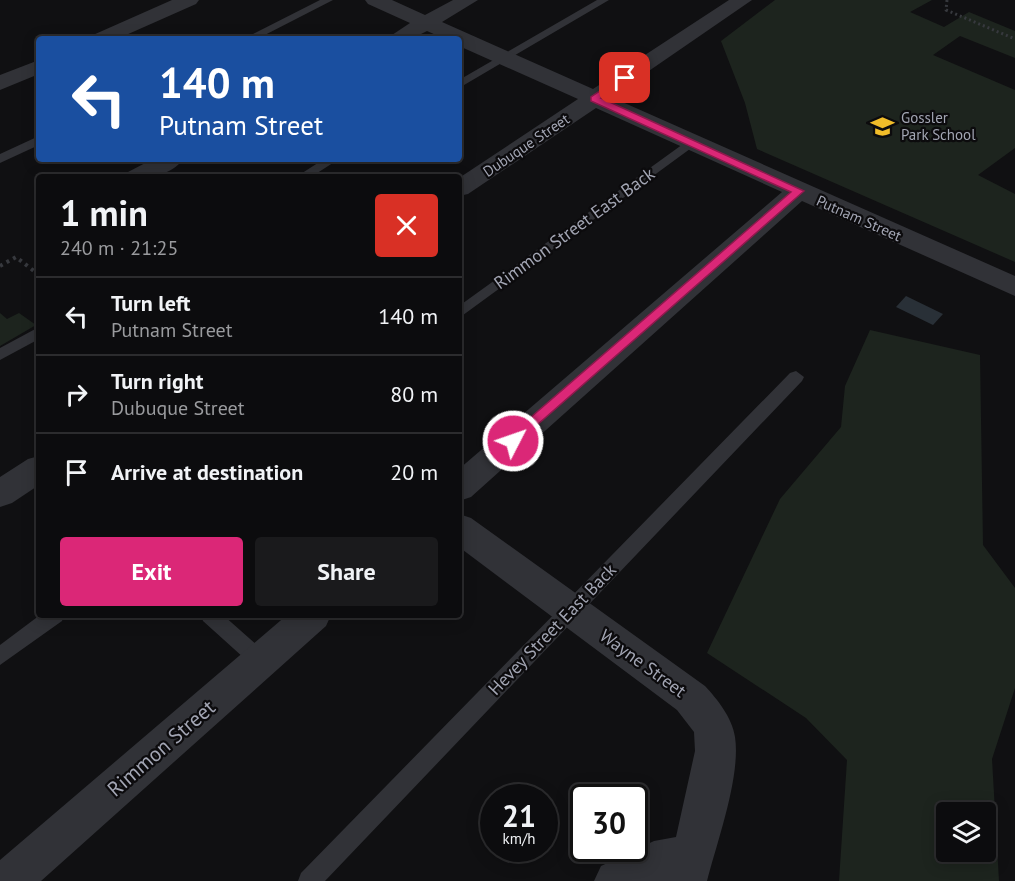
<!DOCTYPE html>
<html lang="en">
<head>
<meta charset="utf-8">
<style>
	:root { --surface:#0c0c0e; --page:#1a1a1c; --text:#f1f3f6; --muted:#9a9b9e; --line:#2c2c2e; --accent:#db2777 }
	body { margin:0; font-family:"PT Sans",sans-serif; background:var(--page); color:var(--text); height:100vh; display:flex; flex-direction:column; font-size:22px; white-space:nowrap }
	* { box-sizing:border-box; margin:0 }
	p { font-size:20px; color:var(--muted) }
	.icon { flex:none; width:33px; height:33px; fill:none; stroke:currentColor; stroke-width:2; stroke-linecap:round; stroke-linejoin:round }
	.map { position:relative; flex:1; overflow:hidden }
	.panel { position:absolute; left:36px; top:174px; width:426px; height:444px; display:flex; flex-direction:column; background:var(--surface); border-radius:6px; box-shadow:0 3px 15px #0003,0 0 0 2px var(--line) }
	.panel>* { flex:none }
	.top-card { position:absolute; left:36px; top:36px; width:426px; height:126px; border-radius:6px; box-shadow:0 3px 15px #0003,0 0 0 2px var(--line); background:#1a4fa0; color:#fff; overflow:hidden }
	.buttons { position:absolute; left:936px; top:802px; display:grid; gap:12px }
	.buttons a { display:grid; place-items:center; width:60px; height:60px; border-radius:6px; background:var(--surface); box-shadow:0 3px 15px #0003,0 0 0 2px var(--line); font-size:30px }
	.speed { position:absolute; left:480px; top:784px; display:flex; gap:12px; font-size:30px; font-weight:700; text-align:center }
	.speed>* { display:grid; place-content:center; width:78px; height:78px; border-radius:50%; background:var(--surface); box-shadow:0 3px 15px #0003,0 0 0 2px var(--line); line-height:1 }
	.speed small { font-size:15px; font-weight:400 }
	.speed .limit { border:3px solid #111; border-radius:9px; background:#fff; color:#111 }
	.pin { position:absolute; display:grid; place-items:center; width:51px; height:51px; color:#fff; margin:-26px; border-radius:12px; box-shadow:0 3px 9px #0006 }
	.me { position:absolute; width:66px; margin:-33px; rotate:49deg; stroke-linejoin:round; filter:drop-shadow(0 0 4px #0008) }
	.turn { display:flex; align-items:center; gap:21px; height:126px; padding:0 24px; font-size:27px }
	.turn .icon { width:78px; height:78px; stroke-width:2.5 }
	.turn b { display:block; font-size:42px; line-height:51px }
	.round { display:grid; place-items:center; flex:none; width:63px; height:63px; border-radius:6px; background:var(--page) }
	.headline { display:flex; align-items:center; justify-content:space-between; height:102px; padding:0 24px }
	h1 { font-size:36px; font-weight:700; line-height:45px }
	.action { display:flex; gap:12px; margin-top:auto; padding:12px 24px }
	.action a { flex:1; height:69px; border-radius:6px; background:var(--accent); color:#fff; font-size:24px; font-weight:700; line-height:69px; text-align:center }
	.action a+a { background:var(--page); color:var(--text) }
	ul { padding:0; list-style:none }
	li { display:flex; align-items:center; gap:18px; height:78px; padding:0 24px; border-top:2px solid var(--line) }
	li div { flex:1 }
	li b { display:block; font-size:22px }
	li em { font-style:normal }
	.map>svg:first-child { display:block }
	.green { fill:#1d241e; fill-rule:evenodd }
	.water { fill:#293037 }
	.lines { fill:none; stroke-linecap:round; stroke-linejoin:round }
	.path-far1 { stroke:#37393e; stroke-width:3; stroke-dasharray:2 3; stroke-linecap:butt }
	.path { stroke:#37393e; stroke-width:4; stroke-dasharray:3 4.5; stroke-linecap:butt }
	.lane { fill:#313237; fill-rule:evenodd }
	.street { fill:#313237; fill-rule:evenodd }
	.route { fill:#db2777; stroke:#8e194d; stroke-width:1.5 }
	.labels { text-anchor:middle; dominant-baseline:central; stroke-width:4.5; stroke-linejoin:round; paint-order:stroke }
	.far-poi-label { font-size:15px; fill:#a2a5b3; stroke:#0c0b0d; text-anchor:start }
	.far-street-label { font-size:15px; fill:#a2a5b3; stroke:#0c0b0d }
	.street-label { font-size:18px; fill:#a2a5b3; stroke:#0c0b0d }
	.near-street-label { font-size:21px; fill:#a2a5b3; stroke:#0c0b0d }
</style>
</head>
<body>
<div class="map">
<svg width="1015" height="881" viewBox="0 0 1015 881">
	<rect width="100%" height="100%" fill="#101012"/>
	<path class="green" d="M 775,0 L 932,0 L 910,12 L 944,27 L 969,12 L 1015,31 L 1015,58 L 960,36 L 933,55 L 1015,90 L 1015,148 L 978,175 L 1015,194 L 1015,262 L 757,149 L 745,103 L 721,41 Z
		M 0,313 L 7,319 L 19,313 L 36,325 L 0,346 Z
		M 870,330 L 980,355 L 983,545 L 1015,588 L 1015,688 L 992,759 L 999,881 L 839,881 L 847,760 L 806,718 L 707,653 L 780,499 L 841,427 L 845,386 ZM 946,813 L 986,813 L 986,852 L 946,852 Z"/>
	<path class="water" d="M 906,296 L 943,314 L 933,325 L 896,307 Z"/>
	<g class="lines">
		<path class="path-far1" d="M 947,0 L 946,10 L 1015,39"/>
		<path class="path" d="M 0,266 L 16,257 L 39,275"/>
		<path class="lane" d="M 320,0 L 333,0 L 257,39 L 243,39 Z
			M 597,0 L 609,0 L 459,88 L 459,80 Z
			M 39,136 L 39,145 L 0,163 L 0,154 Z
			M 690,139 L 694,140 L 694,146 L 459,318 L 459,306 Z
			M 324,159 L 339,159 L 311,177 L 296,177 Z
			M 39,327 L 39,339 L 0,360 L 0,348 Z
			M 796,371 L 804,377 L 802,381 L 325,881 L 298,881 L 301,873 L 790,373 Z
			M 40,615 L 64,615 L 62,621 L 0,665 L 0,645 Z
			M 201,615 L 223,615 L 268,655 L 271,661 L 268,667 L 261,670 L 254,667 L 203,621 Z"/>
		<path class="street" d="M 172,0 L 199,0 L 196,4 L 117,39 L 90,39 L 93,35 Z
			M 365,0 L 392,0 L 425,15 L 453,0 L 478,0 L 442,22 L 593,89 L 729,0 L 752,0 L 611,97 L 1015,276 L 1015,296 L 802,201 L 471,497 L 459,501 L 459,469 L 782,192 L 596,108 L 468,194 L 459,196 L 459,178 L 578,99 L 459,46 L 459,39 L 445,39 L 427,31 L 411,39 L 386,39 L 410,23 L 368,4 Z
			M 39,60 L 39,74 L 0,90 L 0,75 Z
			M 153,159 L 183,159 C 170,178 145,177 125,177 L 128,172 Z
			M 39,456 L 39,485 L 12,503 L 0,507 L 0,477 L 28,459 Z
			M 459,514 L 471,518 L 705,686 C 717,699 732,717 735,737 C 741,776 717,842 707,881 L 594,881 L 601,866 L 654,841 L 676,837 L 695,751 L 694,732 L 677,710 L 459,547 Z
			M 287,615 L 331,615 L 326,626 L 41,881 L 0,881 L 0,860 Z"/>
	</g>
	<path class="route" d="M 622,76 L 630,78 L 601,98 L 804,191 L 513,446 L 506,441 L 508,437 L 791,192 L 591,101 L 591,97 Z"/>
	<defs>
		<symbol id="school-bare" viewBox="-9 -9 18 18"><path d="M0-5L7-2L0 1L-7-2ZM-4 1L0 2.5L4 1V4Q0 6-4 4Z" fill="#f1bd29" stroke="#0c0b0d" stroke-width="2.5" paint-order="stroke"/></symbol>
	</defs>
	<g fill-rule="evenodd">
		<use href="#school-bare" x="866" y="110" width="33" height="33"/>
	</g>
	<g class="labels">
		<g class="far-poi-label">
			<text x="901" y="117">Gossler<tspan x="901" dy="17">Park School</tspan></text>
		</g>
		<g class="far-street-label">
			<text transform="translate(526 145) rotate(-34)">Dubuque Street</text>
			<text transform="translate(859 218) rotate(24)">Putnam Street</text>
		</g>
		<g class="street-label">
			<text transform="translate(574 228) rotate(-36)">Rimmon Street East Back</text>
			<text transform="translate(552 629) rotate(-46)">Hevey Street East Back</text>
			<text transform="translate(643 663) rotate(36)">Wayne Street</text>
		</g>
		<g class="near-street-label">
			<text transform="translate(161 748) rotate(-41)">Rimmon Street</text>
		</g>
	</g>
</svg>
<div class="buttons">
<a><svg class="icon" aria-label="layers" viewBox="0 0 24 24"><path d="M12 4l9 5-9 5-9-5zM3 14l9 5 9-5"/></svg></a>
</div>
<div class="speed"><div>21<small>km/h</small></div><div class="limit">30</div></div>
<div class="pin" style="left:625px;top:78px;background:#d93025"><svg class="icon" aria-label="arrive" viewBox="0 0 24 24"><path d="M6 21V4h12l-3 4 3 4H6"/></svg></div>
<svg class="me" style="left:513px;top:441px" viewBox="-20 -20 40 40"><circle r="17" fill="#db2777" stroke="#fff" stroke-width="3"/><path d="M0-11L8 9 0 5-8 9z" fill="#fff"/></svg>
<div class="top-card">
<div class="turn"><svg class="icon" aria-label="left" viewBox="0 0 24 24"><path d="M17 20v-9H6M10 6l-5 5 5 5"/></svg><div><b>140 m</b>Putnam Street</div></div>
</div>
<section class="panel">
<div class="headline"><div><h1>1 min</h1><p>240 m · 21:25</p></div><a class="round" style="background:#d93025;color:#fff"><svg class="icon" aria-label="close" viewBox="0 0 24 24"><path d="M6 6l12 12M18 6L6 18"/></svg></a></div>
<ul>
<li><svg class="icon" aria-label="left" viewBox="0 0 24 24"><path d="M17 20v-9H6M10 6l-5 5 5 5"/></svg><div><b>Turn left</b><p>Putnam Street</p></div><em>140 m</em></li>
<li><svg class="icon" aria-label="right" viewBox="0 0 24 24"><path d="M7 20v-9h11M14 6l5 5-5 5"/></svg><div><b>Turn right</b><p>Dubuque Street</p></div><em>80 m</em></li>
<li><svg class="icon" aria-label="arrive" viewBox="0 0 24 24"><path d="M6 21V4h12l-3 4 3 4H6"/></svg><div><b>Arrive at destination</b></div><em>20 m</em></li>
</ul>
<div class="action"><a>Exit</a><a>Share</a></div>
</section>
</div>
</body>
</html>
